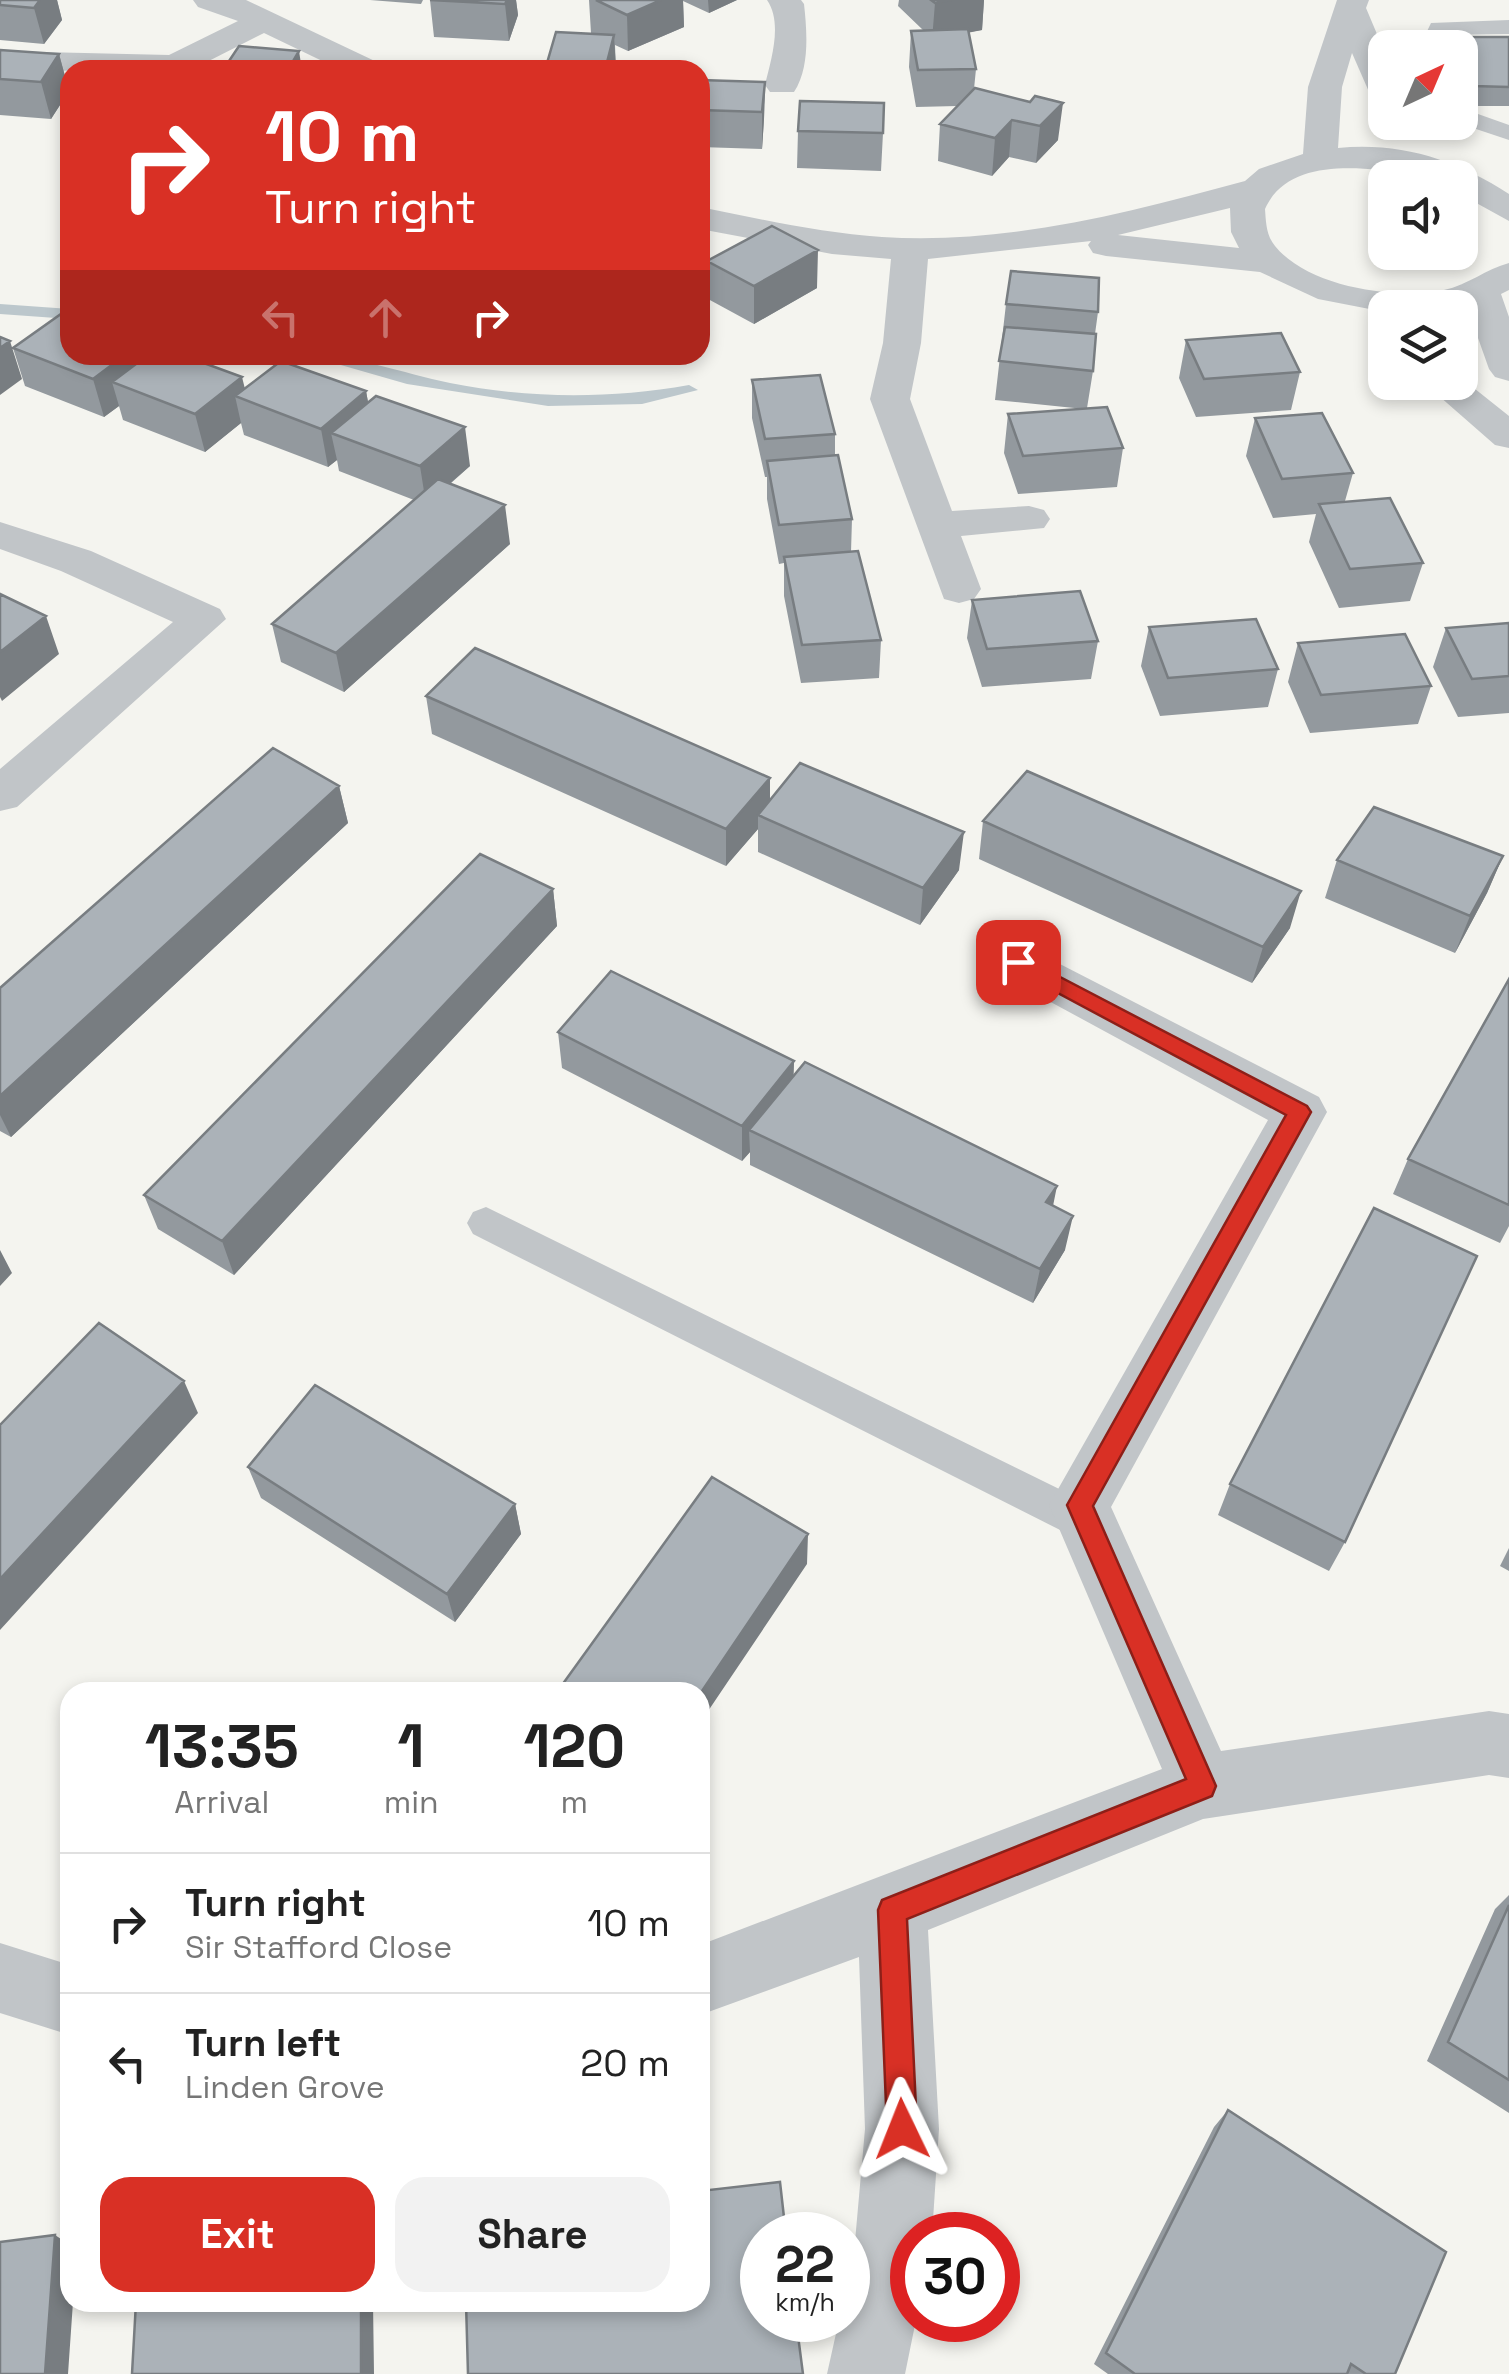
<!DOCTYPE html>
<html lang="en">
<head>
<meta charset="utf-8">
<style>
	:root { --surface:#fff; --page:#f2f2f2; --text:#222; --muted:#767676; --line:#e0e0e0; --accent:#d93025 }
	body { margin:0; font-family:"Space Grotesk",sans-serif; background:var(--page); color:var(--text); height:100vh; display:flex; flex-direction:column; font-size:38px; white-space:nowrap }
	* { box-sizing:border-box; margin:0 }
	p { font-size:32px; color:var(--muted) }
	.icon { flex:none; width:55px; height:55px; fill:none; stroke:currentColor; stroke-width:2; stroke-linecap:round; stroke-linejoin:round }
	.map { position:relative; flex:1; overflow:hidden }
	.panel { position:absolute; left:60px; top:1682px; width:650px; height:630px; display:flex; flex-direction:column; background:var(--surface); border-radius:30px; box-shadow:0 5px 15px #0003 }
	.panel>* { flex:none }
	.banner { position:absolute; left:60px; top:60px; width:650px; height:305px; border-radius:30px; box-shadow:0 5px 15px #0003; background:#d93025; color:#fff; overflow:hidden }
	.needle { width:65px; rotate:44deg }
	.controls { position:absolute; left:1368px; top:30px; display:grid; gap:20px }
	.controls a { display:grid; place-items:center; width:110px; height:110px; border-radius:20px; background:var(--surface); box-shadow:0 5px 15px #0003; font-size:50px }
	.speed { position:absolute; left:740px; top:2212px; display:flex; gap:20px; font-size:50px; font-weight:700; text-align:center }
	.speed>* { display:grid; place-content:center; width:130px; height:130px; border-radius:50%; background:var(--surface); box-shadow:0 5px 15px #0003; line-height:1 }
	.speed small { font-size:25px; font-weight:400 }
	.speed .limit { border:15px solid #d22; background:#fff; color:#111 }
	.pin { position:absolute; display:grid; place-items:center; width:85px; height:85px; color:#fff; margin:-42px; border-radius:20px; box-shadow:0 5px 15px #0006 }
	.me { position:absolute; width:110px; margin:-55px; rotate:358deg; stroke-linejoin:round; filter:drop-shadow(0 0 8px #0008) }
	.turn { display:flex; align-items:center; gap:35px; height:210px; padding:0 40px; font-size:45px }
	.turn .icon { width:130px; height:130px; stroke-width:2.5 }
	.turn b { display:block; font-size:70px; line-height:85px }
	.lanes { display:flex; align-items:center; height:95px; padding:0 40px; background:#0003; justify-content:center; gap:50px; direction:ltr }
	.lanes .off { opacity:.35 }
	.eta { display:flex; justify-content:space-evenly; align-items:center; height:170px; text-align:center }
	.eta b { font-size:60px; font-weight:700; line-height:70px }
	.button { display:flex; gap:20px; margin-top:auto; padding:20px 40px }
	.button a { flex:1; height:115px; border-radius:30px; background:var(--accent); color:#fff; font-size:40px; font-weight:700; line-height:115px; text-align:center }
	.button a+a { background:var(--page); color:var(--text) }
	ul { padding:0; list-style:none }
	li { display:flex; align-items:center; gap:30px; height:140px; padding:0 40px; border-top:2px solid var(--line) }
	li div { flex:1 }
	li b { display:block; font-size:38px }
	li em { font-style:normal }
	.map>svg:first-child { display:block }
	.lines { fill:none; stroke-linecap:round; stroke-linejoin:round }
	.stream { fill:#bcc7cc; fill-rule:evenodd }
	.service { fill:#c1c5c8; fill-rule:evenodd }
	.minor { fill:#c1c5c8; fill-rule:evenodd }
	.wall { fill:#93999e }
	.shaded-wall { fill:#787d81 }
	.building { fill:#abb2b8; stroke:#787d81; stroke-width:2.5 }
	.route { fill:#d93025; stroke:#8d1f18; stroke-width:2.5 }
</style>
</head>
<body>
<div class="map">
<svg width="1509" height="2374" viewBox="0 0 1509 2374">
	<rect width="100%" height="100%" fill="#f4f4ef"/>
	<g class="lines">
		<path class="stream" d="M 0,304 L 70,309 L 70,319 L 0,314 Z
			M 306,355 C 355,355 402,373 450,383 C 531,399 609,399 689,385 L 698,390 L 642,404 L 548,406 L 407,384 Z"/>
		<path class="service" d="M 1509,20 L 1509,34 L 1447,35 L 1441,48 L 1419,48 L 1431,23 Z
			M 1460,96 L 1468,98 L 1478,114 L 1509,125 L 1509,140 L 1461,124 Z
			M 486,1207 L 1104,1511 L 1110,1524 L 1104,1537 L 1089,1543 L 1074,1537 L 473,1234 L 467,1223 L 473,1212 Z"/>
		<path class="minor" d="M 193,0 L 246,0 L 379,63 L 384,70 L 341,70 L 264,33 L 191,70 L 0,71 L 0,51 L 169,55 L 238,21 L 198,7 Z
			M 767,0 L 801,0 L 804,4 C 807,31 810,68 794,92 L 770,92 L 765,85 C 771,60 783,23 767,0 Z
			M 1337,0 L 1369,0 L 1366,8 L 1385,53 L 1385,104 L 1373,101 L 1352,53 L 1342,87 L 1338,148 C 1402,142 1456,160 1509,194 L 1509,221 L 1460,194 L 1460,178 C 1405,178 1295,142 1265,209 C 1266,222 1266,235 1275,246 C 1308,287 1395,300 1444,290 C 1468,285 1486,269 1509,263 L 1509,290 L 1501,294 L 1509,317 L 1509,381 L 1495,377 L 1489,369 L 1467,307 L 1385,308 L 1385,312 L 1318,299 L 1260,272 L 1106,256 L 1093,253 L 1088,245 L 1091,241 L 928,259 L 921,343 L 910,399 L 952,511 L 1029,506 L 1044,510 L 1050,519 L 1044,528 L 961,536 L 981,589 L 974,599 L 959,603 L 944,599 L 870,399 L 883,343 L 891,259 L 832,254 L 700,229 L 700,207 C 760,219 821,233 882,237 C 1005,245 1128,213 1245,181 L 1259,169 L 1303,154 L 1308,87 ZM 1230,208 L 1231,232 L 1239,248 L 1118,235 Z
			M 1460,377 L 1509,416 L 1509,448 L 1495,445 L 1423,382 L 1460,382 Z
			M 0,522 L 91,551 L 220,609 L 226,619 L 17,807 L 0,811 L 0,769 L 173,622 L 61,571 L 0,549 Z
			M 1019,943 L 1319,1097 L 1327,1112 L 1111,1507 L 1221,1751 L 1489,1711 L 1509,1714 L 1509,1778 L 1489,1775 L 1203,1819 L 928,1930 L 939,2129 L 932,2235 L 912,2235 L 912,2320 L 916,2320 L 905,2374 L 827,2374 L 839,2320 L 848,2320 L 865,2129 L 859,1957 L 700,2015 L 700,1945 L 1162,1769 L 1049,1505 L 1268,1120 L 1001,975 L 994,962 L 1001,949 Z
			M 0,1943 L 70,1965 L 70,2035 L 0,2013 Z"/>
	</g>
	<path class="wall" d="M 0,0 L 57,0 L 62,20 L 44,44 L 0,40 Z
		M 370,0 L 423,0 L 421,4 Z
		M 430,0 L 516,0 L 518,15 L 509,41 L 434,37 Z
		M 589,0 L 737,0 L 709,13 L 683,1 L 684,27 L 628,51 L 615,45 L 616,70 L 545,70 L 593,34 L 591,33 Z
		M 899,0 L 984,0 L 982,30 L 969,32 L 976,69 L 974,89 L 1030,102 L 1058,140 L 1036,163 L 1009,157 L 992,176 L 938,161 L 940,124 L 957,106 L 916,107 L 909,67 L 911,31 L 923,30 L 898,6 Z
		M 1454,37 L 1509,37 L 1509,106 L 1467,106 L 1460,86 L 1460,48 L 1451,48 Z
		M 0,50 L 59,54 L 69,91 L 51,119 L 0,115 Z
		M 700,80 L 765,82 L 764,119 L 762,149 L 700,147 Z
		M 798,131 L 883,133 L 881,171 L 797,168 Z
		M 707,261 L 817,288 L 754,324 L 708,299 Z
		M 1006,304 L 1098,312 L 1095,334 L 1093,371 L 1087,408 L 1123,448 L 1117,487 L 1018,494 L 1004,453 L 1008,414 L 1084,409 L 995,400 Z
		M 1186,340 L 1300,372 L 1291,410 L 1196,417 L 1179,378 Z
		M 13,348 L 144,358 L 245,388 L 366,391 L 368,402 L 470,466 L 450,484 L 510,544 L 344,692 L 281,662 L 272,624 L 414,500 L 339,471 L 337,460 L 328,467 L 244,435 L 241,423 L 205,452 L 123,420 L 119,406 L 104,417 L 25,386 Z
		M 752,380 L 835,434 L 835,456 L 852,519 L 851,552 L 881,640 L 879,678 L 801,683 L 784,596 L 784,563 L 779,564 L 767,499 L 767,477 L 765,477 L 752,418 Z
		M 1255,418 L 1353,473 L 1345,501 L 1423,563 L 1410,601 L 1339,608 L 1309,542 L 1316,514 L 1273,518 L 1246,456 Z
		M 972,600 L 1098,641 L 1091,679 L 982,687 L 967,638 Z
		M 1509,623 L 1509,713 L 1458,717 L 1433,667 L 1446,628 Z
		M 1149,627 L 1278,669 L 1268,707 L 1160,716 L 1141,666 Z
		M 1298,643 L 1431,686 L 1418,724 L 1310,733 L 1288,682 Z
		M 426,696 L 770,778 L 770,800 L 959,870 L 920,925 L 758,852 L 758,829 L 726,866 L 432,734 Z
		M 339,786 L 348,823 L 11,1137 L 0,1131 L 0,988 Z
		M 983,821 L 1290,928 L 1252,983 L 979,859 Z
		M 1503,856 L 1487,893 L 1455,953 L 1325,898 L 1337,860 Z
		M 553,889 L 557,926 L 234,1275 L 158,1229 L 144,1195 Z
		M 1509,979 L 1509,1226 L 1500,1243 L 1393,1194 L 1408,1159 Z
		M 558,1032 L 794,1061 L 793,1076 L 1053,1205 L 1065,1250 L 1033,1303 L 750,1165 L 750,1152 L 742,1161 L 562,1068 Z
		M 248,1467 L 515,1504 L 521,1534 L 455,1622 L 261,1498 Z
		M 1230,1484 L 1345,1542 L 1329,1571 L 1218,1515 Z
		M 1509,1548 L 1509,1571 L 1500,1566 Z
		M 1509,1895 L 1509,2113 L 1427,2061 L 1495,1909 Z
		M 1228,2110 L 1395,2374 L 1108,2374 L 1094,2364 L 1214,2127 Z"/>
	<path class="shaded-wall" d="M 40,0 L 57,0 L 62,20 L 44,44 L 34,8 Z
		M 507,0 L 516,0 L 518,15 L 509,41 L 505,4 Z
		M 661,0 L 683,0 L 684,27 L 628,51 L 627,15 Z
		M 708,0 L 737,0 L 709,13 Z
		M 951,0 L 984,0 L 982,30 L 932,40 L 935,3 Z
		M 614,35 L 616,70 L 605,70 Z
		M 299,51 L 302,70 L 288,70 Z
		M 59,54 L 69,91 L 51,119 L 41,82 Z
		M 765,82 L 764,119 L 762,149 L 762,112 Z
		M 1063,103 L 1058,140 L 1036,163 L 1040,126 Z
		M 1012,120 L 1009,157 L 992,176 L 995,138 Z
		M 818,250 L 817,288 L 754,324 L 754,286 Z
		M 10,341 L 22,379 L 0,395 L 0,348 Z
		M 125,355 L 143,355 L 150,382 L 112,382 L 119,406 L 104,417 L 93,379 Z
		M 242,377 L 248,401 L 235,396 L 241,423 L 205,452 L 195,414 Z
		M 366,391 L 373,430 L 331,433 L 337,460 L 328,467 L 321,429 Z
		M 465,427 L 470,466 L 426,504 L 420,466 Z
		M 505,505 L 510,544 L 344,692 L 336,653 Z
		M 46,616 L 59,654 L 2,701 L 0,697 L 0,652 Z
		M 770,778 L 770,815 L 758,815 L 758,829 L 726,866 L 726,829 Z
		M 339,786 L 348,823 L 11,1137 L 0,1115 L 0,1096 Z
		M 964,832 L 959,870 L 920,925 L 923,888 Z
		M 1503,856 L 1487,893 L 1455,953 L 1470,916 Z
		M 553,889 L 557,926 L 234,1275 L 222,1241 Z
		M 1301,891 L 1290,928 L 1252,983 L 1263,947 Z
		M 794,1061 L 793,1097 L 749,1130 L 750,1152 L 742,1161 L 742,1126 Z
		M 1057,1186 L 1050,1221 L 1046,1202 Z
		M 1073,1216 L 1065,1250 L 1033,1303 L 1040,1269 Z
		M 0,1250 L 12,1273 L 0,1286 Z
		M 184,1381 L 198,1413 L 0,1630 L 0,1579 Z
		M 515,1504 L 521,1534 L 455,1622 L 447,1594 Z
		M 808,1534 L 807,1564 L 700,1723 L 700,1694 Z
		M 55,2235 L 70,2245 L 70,2302 L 73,2302 L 68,2374 L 45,2374 Z
		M 361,2302 L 373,2302 L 374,2374 L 361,2374 Z"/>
	<path class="building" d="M 0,0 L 40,0 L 34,8 L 0,5 Z
		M 430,0 L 507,0 L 505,4 Z
		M 596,0 L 661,0 L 627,15 Z
		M 931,0 L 951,0 L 935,3 Z
		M 968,29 L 976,69 L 918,70 L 911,31 Z
		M 556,32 L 614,35 L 605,70 L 545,70 Z
		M 1454,37 L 1509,37 L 1509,87 L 1473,86 L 1460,53 L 1460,48 L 1458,48 Z
		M 239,46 L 299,51 L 288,70 L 223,70 Z
		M 0,50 L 59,54 L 41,82 L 0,79 Z
		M 700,80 L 765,82 L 762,112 L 700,110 Z
		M 975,88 L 1030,102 L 1035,96 L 1063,103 L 1040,126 L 1012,120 L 995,138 L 940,124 Z
		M 800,101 L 884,103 L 883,133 L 798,131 Z
		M 772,226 L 818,250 L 754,286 L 707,261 Z
		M 1011,271 L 1099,278 L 1098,312 L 1006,304 Z
		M 61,314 L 70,317 L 70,355 L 125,355 L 93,379 L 13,348 Z
		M 1005,327 L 1096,334 L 1093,371 L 999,361 Z
		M 1281,333 L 1300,372 L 1204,379 L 1186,340 Z
		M 0,337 L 10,341 L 0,348 Z
		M 148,355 L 182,355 L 242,377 L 195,414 L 112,382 Z
		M 281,361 L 366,391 L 321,429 L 235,396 Z
		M 820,375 L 835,434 L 765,439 L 752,380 Z
		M 376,396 L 465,427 L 420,466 L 331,433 Z
		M 1107,407 L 1123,448 L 1023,456 L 1008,414 Z
		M 1322,413 L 1353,473 L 1282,479 L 1255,418 Z
		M 838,455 L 852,519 L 779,525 L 767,461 Z
		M 438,479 L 505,505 L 336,653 L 272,624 Z
		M 1390,498 L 1423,563 L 1350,569 L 1319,504 Z
		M 858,551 L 881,640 L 802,645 L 784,557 Z
		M 1080,591 L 1098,641 L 987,649 L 972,600 Z
		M 0,594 L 46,616 L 0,652 Z
		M 1256,619 L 1278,669 L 1168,678 L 1149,627 Z
		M 1509,623 L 1509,676 L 1472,679 L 1446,628 Z
		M 1405,634 L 1431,686 L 1321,695 L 1298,643 Z
		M 475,648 L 770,778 L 726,829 L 426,696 Z
		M 273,748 L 339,786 L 0,1096 L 0,988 Z
		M 800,763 L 964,832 L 923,888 L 758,815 Z
		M 1027,771 L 1301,891 L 1263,947 L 983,821 Z
		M 1374,807 L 1503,856 L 1470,916 L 1337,860 Z
		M 480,854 L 553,889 L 222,1241 L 144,1195 Z
		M 611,971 L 794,1061 L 742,1126 L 558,1032 Z
		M 1509,979 L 1509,1205 L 1408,1159 Z
		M 805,1062 L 1057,1186 L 1046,1202 L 1073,1216 L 1040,1269 L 749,1130 Z
		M 1374,1208 L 1477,1256 L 1345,1542 L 1230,1484 Z
		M 99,1323 L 184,1381 L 0,1579 L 0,1425 Z
		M 315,1385 L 515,1504 L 447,1594 L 248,1467 Z
		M 712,1477 L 808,1534 L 700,1694 L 700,1692 L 557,1692 Z
		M 1509,1905 L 1509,2080 L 1448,2042 Z
		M 1228,2110 L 1446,2252 L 1395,2374 L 1366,2374 L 1351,2364 L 1347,2374 L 1135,2374 L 1106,2353 Z
		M 780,2182 L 786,2235 L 762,2235 L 762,2320 L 796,2320 L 803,2374 L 468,2374 L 466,2302 L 700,2302 L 700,2191 Z
		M 55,2235 L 45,2374 L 0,2374 L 0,2242 Z
		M 136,2302 L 361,2302 L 361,2374 L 132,2374 Z"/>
	<path class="route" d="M 1018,955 L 1307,1106 L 1311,1112 L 1093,1506 L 1216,1786 L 1212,1796 L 907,1919 L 917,2129 L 913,2140 L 902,2144 L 891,2140 L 887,2129 L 878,1910 L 882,1900 L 1186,1779 L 1067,1505 L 1286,1115 L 1011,968 L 1008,962 Z"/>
</svg>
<div class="controls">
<a><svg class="needle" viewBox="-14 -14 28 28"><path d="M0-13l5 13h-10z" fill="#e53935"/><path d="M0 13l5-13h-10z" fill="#767676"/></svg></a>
<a><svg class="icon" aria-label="sound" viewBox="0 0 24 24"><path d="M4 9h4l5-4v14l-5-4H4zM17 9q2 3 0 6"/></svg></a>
<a><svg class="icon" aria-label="layers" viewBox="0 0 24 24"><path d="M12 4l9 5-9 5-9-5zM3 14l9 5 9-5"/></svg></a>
</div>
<div class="speed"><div>22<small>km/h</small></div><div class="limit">30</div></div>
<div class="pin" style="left:1018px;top:962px;background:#d93025"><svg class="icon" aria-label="arrive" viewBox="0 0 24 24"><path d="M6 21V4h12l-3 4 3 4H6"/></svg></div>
<svg class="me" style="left:902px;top:2129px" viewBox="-20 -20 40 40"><path d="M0-17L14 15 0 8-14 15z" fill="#d93025" stroke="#fff" stroke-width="4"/></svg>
<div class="banner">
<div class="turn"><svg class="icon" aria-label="right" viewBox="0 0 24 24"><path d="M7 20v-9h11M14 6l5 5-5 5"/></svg><div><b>10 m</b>Turn right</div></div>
<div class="lanes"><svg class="icon off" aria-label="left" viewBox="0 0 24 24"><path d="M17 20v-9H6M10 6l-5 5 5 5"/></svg><svg class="icon off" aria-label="ahead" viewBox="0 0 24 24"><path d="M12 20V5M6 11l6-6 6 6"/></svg><svg class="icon" aria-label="right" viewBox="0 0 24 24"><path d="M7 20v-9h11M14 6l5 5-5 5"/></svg></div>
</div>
<section class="panel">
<div class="eta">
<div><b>13:35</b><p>Arrival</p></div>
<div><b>1</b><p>min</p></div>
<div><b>120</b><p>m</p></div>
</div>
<ul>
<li><svg class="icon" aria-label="right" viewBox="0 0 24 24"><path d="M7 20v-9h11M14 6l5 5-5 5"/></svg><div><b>Turn right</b><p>Sir Stafford Close</p></div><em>10 m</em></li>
<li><svg class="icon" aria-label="left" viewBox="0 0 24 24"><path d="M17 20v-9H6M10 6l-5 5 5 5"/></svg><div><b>Turn left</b><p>Linden Grove</p></div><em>20 m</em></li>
</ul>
<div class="button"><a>Exit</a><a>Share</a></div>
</section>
</div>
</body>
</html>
